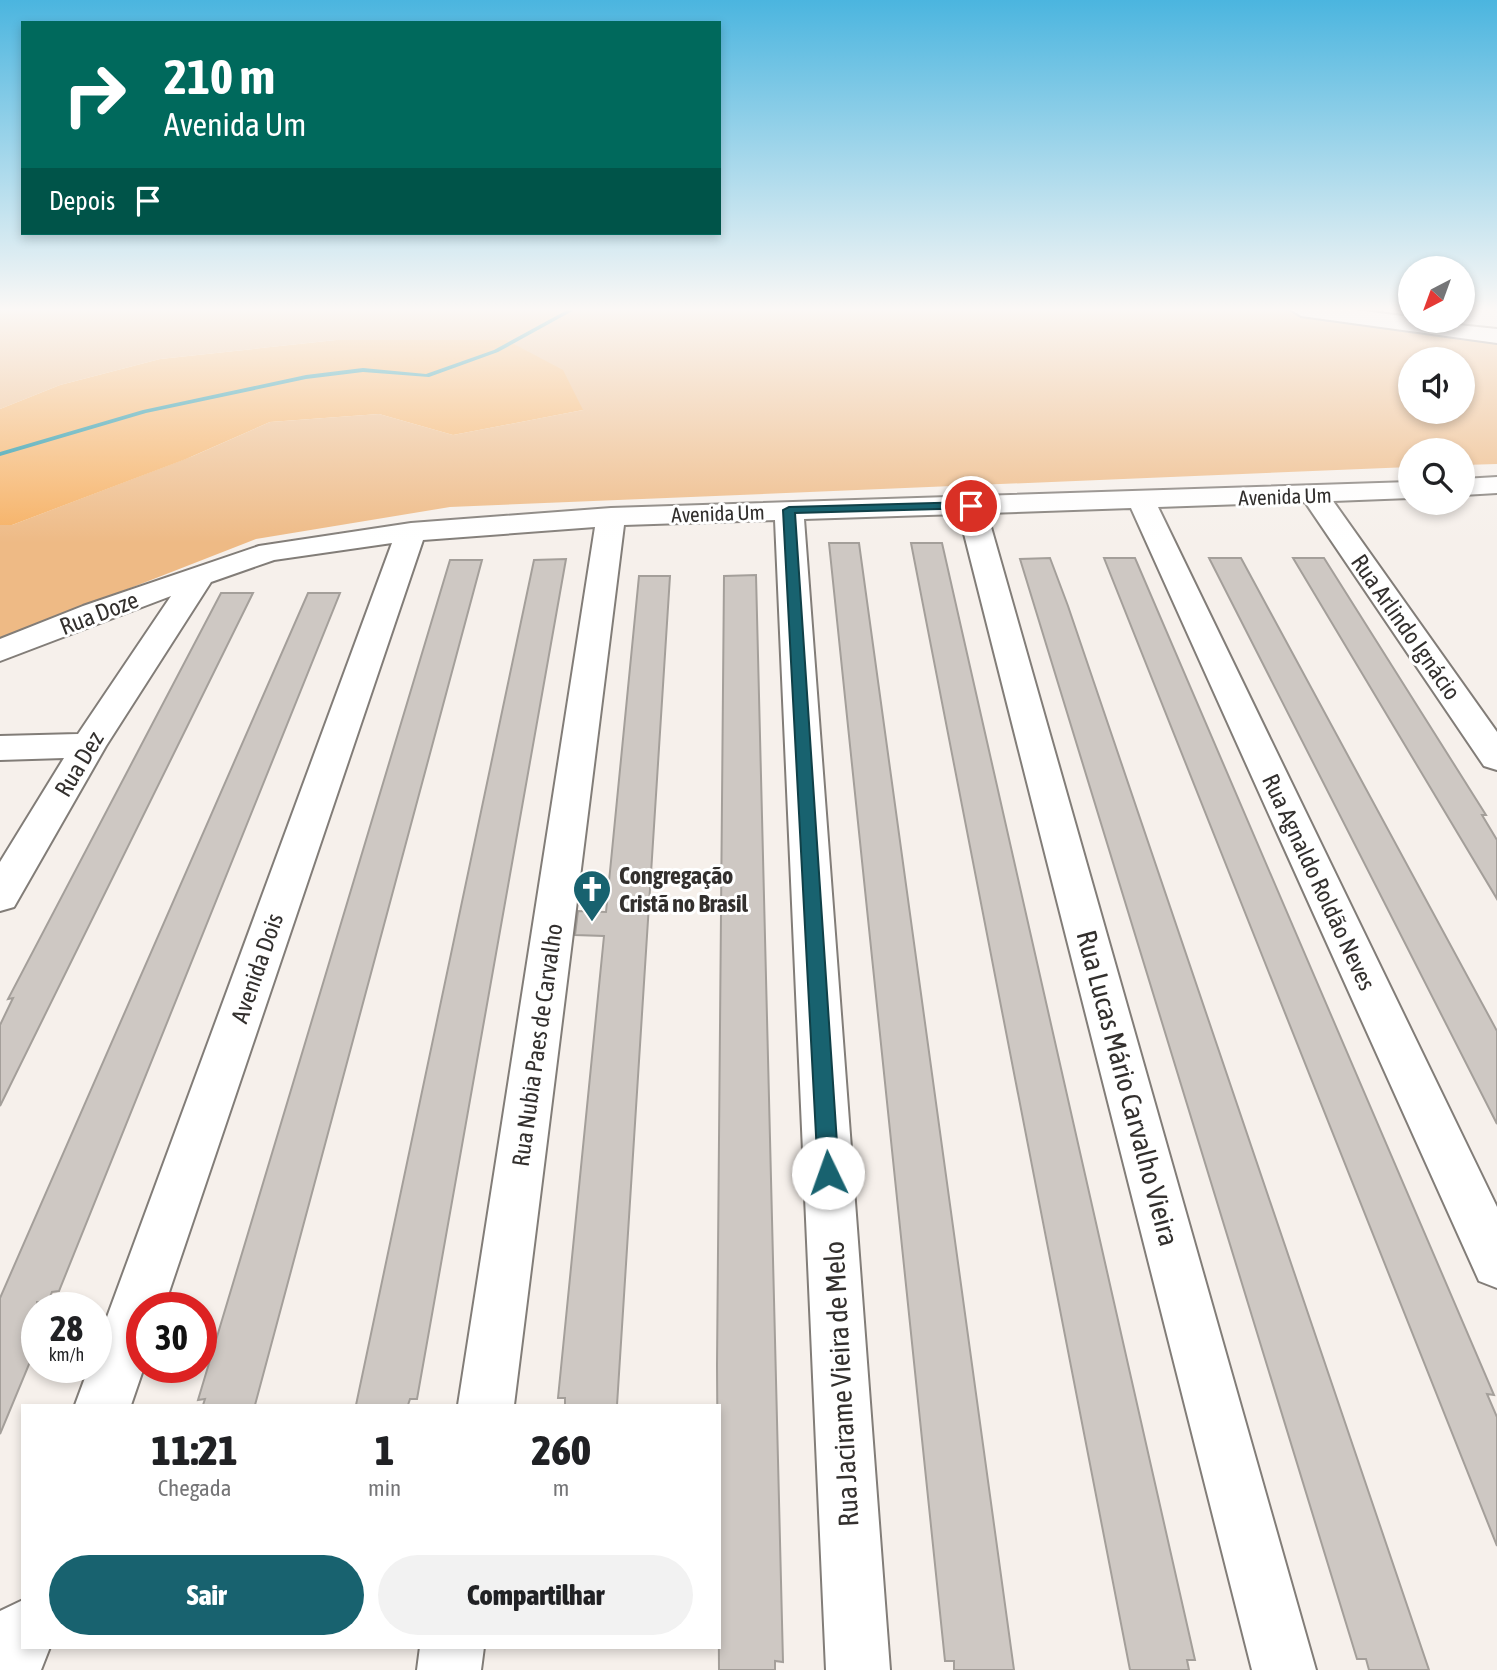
<!DOCTYPE html>
<html lang="pt">
<head>
<meta charset="utf-8">
<style>
	:root { --surface:#fff; --page:#f2f2f2; --text:#202124; --muted:#757577; --accent:#18626f }
	body { margin:0; font-family:"Asap Condensed",sans-serif; background:var(--page); color:var(--text); height:100vh; display:flex; flex-direction:column; font-size:26px; white-space:nowrap }
	* { box-sizing:border-box; margin:0 }
	p { font-size:23px; color:var(--muted) }
	.icon { flex:none; width:38px; height:38px; fill:none; stroke:currentColor; stroke-width:2; stroke-linecap:round; stroke-linejoin:round }
	.map { position:relative; flex:1; overflow:hidden }
	.sheet { position:absolute; left:21px; top:1404px; width:700px; height:245px; display:flex; flex-direction:column; background:var(--surface); border-radius:0px; box-shadow:0 4px 10px #0003 }
	.sheet>* { flex:none }
	.banner { position:absolute; left:21px; top:21px; width:700px; height:214px; border-radius:0px; box-shadow:0 4px 10px #0003; background:#00695c; color:#fff; overflow:hidden }
	.needle { width:46px; rotate:221deg }
	.buttons { position:absolute; left:1398px; top:256px; display:grid; gap:14px }
	.buttons a { display:grid; place-items:center; width:77px; height:77px; border-radius:50%; background:var(--surface); box-shadow:0 4px 10px #0003; font-size:35px }
	.speed { position:absolute; left:21px; top:1292px; display:flex; gap:14px; font-size:35px; font-weight:700; text-align:center }
	.speed>* { display:grid; place-content:center; width:91px; height:91px; border-radius:50%; background:var(--surface); box-shadow:0 4px 10px #0003; line-height:1 }
	.speed small { font-size:18px; font-weight:400 }
	.speed .limit { border:10px solid #d22; background:#fff; color:#111 }
	.pin { position:absolute; display:grid; place-items:center; width:60px; height:60px; color:#fff; margin:-30px; border:4px solid #fff; border-radius:50%; box-shadow:0 2px 7px #0007 }
	.me { position:absolute; width:77px; margin:-38px; rotate:357deg; stroke-linejoin:round; filter:drop-shadow(0 0 5px #0008) }
	.turn { display:flex; align-items:center; gap:24px; height:147px; padding:0 28px; font-size:32px }
	.turn .icon { width:91px; height:91px; stroke-width:2.5 }
	.turn b { display:block; font-size:49px; line-height:60px }
	.then { display:flex; align-items:center; height:66px; padding:0 28px; background:#0003; gap:14px; font-size:26px }
	.eta { display:flex; justify-content:space-evenly; align-items:center; height:119px; text-align:center }
	.eta b { font-size:42px; font-weight:800; line-height:49px }
	.button { display:flex; gap:14px; margin-top:auto; padding:14px 28px }
	.button a { flex:1; height:80px; border-radius:42px; background:var(--accent); color:#fff; font-size:28px; font-weight:800; line-height:80px; text-align:center }
	.button a+a { background:var(--page); color:var(--text) }
	.map>svg:first-child { display:block }
	.green { fill:#eeba85; fill-rule:evenodd }
	.forest { fill:#f6b062 }
	.lines { fill:none; stroke-linecap:round; stroke-linejoin:round }
	.stream { fill:#0f8ea0; fill-rule:evenodd }
	.building { fill:#cec8c3; stroke:#a49f9a; stroke-width:2 }
	.minor-casing { stroke:#827d78; stroke-width:4 }
	.minor { fill:#fff; fill-rule:evenodd }
	.route { fill:#18626f; stroke:#104048; stroke-width:2 }
	.labels { text-anchor:middle; dominant-baseline:central; stroke-width:6; stroke-linejoin:round; paint-order:stroke }
	.far-street-label { font-size:21px; fill:#33302e; stroke:#fff }
	.street-label { font-size:24px; fill:#33302e; stroke:#fff }
	.poi-label { font-size:24px; font-weight:bold; fill:#33302e; stroke:#fff; text-anchor:start }
	.near-street-label { font-size:28px; fill:#33302e; stroke:#fff }
</style>
</head>
<body>
<div class="map">
<svg width="1497" height="1670" viewBox="0 0 1497 1670">
	<rect width="100%" height="100%" fill="#f6f0eb"/>
	<path class="green" d="M 0,309 L 1301,309 L 1497,337 L 1497,464 L 1463,465 L 1463,450 L 1410,450 L 1410,467 L 450,507 L 256,539 L 0,639 L 0,525 L 12,525 L 193,456 L 270,422 L 379,414 L 453,435 L 583,410 L 336,340 L 160,359 L 60,385 L 0,409 ZM 1410,359 L 1463,359 L 1463,411 L 1410,411 Z"/>
	<path class="forest" d="M 336,340 L 506,340 L 563,370 L 583,410 L 453,435 L 379,414 L 270,422 L 186,459 L 12,525 L 0,525 L 0,409 L 60,385 L 160,359 Z"/>
	<g class="lines">
		<path class="stream" d="M 569,309 L 576,309 L 498,352 L 429,377 L 363,372 L 306,379 L 146,413 L 0,456 L 0,452 L 143,410 L 306,375 L 363,368 L 426,374 L 494,350 Z"/>
	</g>
	<path class="building" d="M 829,543 L 859,543 L 1014,1670 L 954,1670 L 954,1661 L 945,1661 Z
		M 911,543 L 942,543 L 1195,1660 L 1187,1660 L 1189,1670 L 1130,1670 Z
		M 1050,558 L 1068,606 L 1429,1670 L 1369,1670 L 1366,1659 L 1357,1659 L 1020,559 Z
		M 1104,558 L 1135,558 L 1494,1395 L 1487,1394 L 1497,1417 L 1497,1546 Z
		M 1209,558 L 1241,558 L 1497,1031 L 1497,1124 Z
		M 1293,558 L 1324,558 L 1486,815 L 1482,815 L 1497,840 L 1497,899 Z
		M 566,559 L 417,1399 L 410,1399 L 408,1405 L 356,1405 L 534,560 Z
		M 450,560 L 482,560 L 255,1405 L 203,1405 L 205,1399 L 198,1400 Z
		M 756,575 L 783,1662 L 775,1661 L 775,1670 L 719,1670 L 717,1365 L 724,576 Z
		M 639,576 L 670,576 L 617,1405 L 565,1405 L 565,1398 L 558,1398 L 604,936 L 575,935 L 578,911 L 606,912 Z
		M 221,593 L 253,593 L 0,1106 L 0,1025 L 13,998 L 8,999 Z
		M 308,593 L 340,593 L 59,1291 L 52,1292 L 48,1302 L 37,1302 L 37,1345 L 0,1434 L 0,1298 Z"/>
	<g class="lines">
		<defs>
			<path id="minor" d="M 1290,309 L 1349,309 L 1410,317 L 1410,320 L 1497,329 L 1497,343 L 1301,316 Z
				M 1497,477 L 1497,493 L 1463,495 L 1463,479 Z
				M 1410,482 L 1410,498 L 1333,501 L 1497,732 L 1497,770 L 1484,766 L 1305,502 L 1158,507 L 1497,1207 L 1497,1288 L 1479,1281 L 1131,508 L 987,513 L 1316,1670 L 1252,1670 L 959,514 L 804,519 L 890,1670 L 826,1670 L 775,520 L 624,525 L 514,1405 L 458,1405 L 595,527 L 423,540 L 164,1307 L 142,1307 L 144,1367 L 131,1405 L 75,1405 L 89,1367 L 96,1367 L 96,1347 L 392,543 L 274,560 L 211,582 L 106,746 L 14,907 L 0,911 L 0,862 L 64,758 L 0,760 L 0,736 L 78,734 L 171,596 L 0,661 L 0,639 L 83,606 L 259,546 L 411,523 L 611,508 Z
				M 23,1600 L 23,1647 L 50,1647 L 41,1670 L 0,1670 L 0,1611 Z
				M 420,1647 L 484,1647 L 481,1670 L 417,1670 Z"/>
		</defs>
		<use href="#minor" class="minor-casing"/>
		<use href="#minor" class="minor"/>
	</g>
	<linearGradient id="sky" x2="0" y2="1"><stop stop-color="#4bb5df"/><stop offset="0.57" stop-color="#fbf8f6"/><stop offset="1" stop-color="#fbf8f6" stop-opacity="0"/></linearGradient>
	<rect width="1497" height="543" fill="url(#sky)"/>
	<path class="route" d="M 971,502 L 975,503 L 975,508 L 795,513 L 839,1173 L 836,1179 L 828,1182 L 821,1179 L 818,1173 L 783,510 L 789,507 Z"/>
	<defs>
		<symbol id="church-pin" viewBox="-11 -11 22 30"><path d="M0 17L-7.5 6A9.5 9.5 0 1 1 7.5 6Z" fill="#18626f" stroke="#fff"/><path d="M-1.2-6h2.4v3.5h3.3v2.4h-3.3V6h-2.4V-.1h-3.3v-2.4h3.3Z" fill="#fff"/></symbol>
	</defs>
	<g fill-rule="evenodd">
		<use href="#church-pin" x="570" y="867" width="44" height="60"/>
	</g>
	<g class="labels">
		<g class="far-street-label">
			<text transform="translate(1285 496) rotate(-2)">Avenida Um</text>
			<text transform="translate(718 513) rotate(-2)">Avenida Um</text>
		</g>
		<g class="street-label">
			<text transform="translate(99 613) rotate(-21)">Rua Doze</text>
			<text transform="translate(1406 627) rotate(55)">Rua Arlindo Ignácio</text>
			<text transform="translate(79 764) rotate(-59)">Rua Dez</text>
			<text transform="translate(1319 882) rotate(65)">Rua Agnaldo Roldão Neves</text>
			<text transform="translate(257 968) rotate(-71)">Avenida Dois</text>
			<text transform="translate(537 1045) rotate(-82)">Rua Nubia Paes de Carvalho</text>
		</g>
		<g class="poi-label">
			<text x="619" y="875">Congregação<tspan x="619" dy="28">Cristã no Brasil</tspan></text>
		</g>
		<g class="near-street-label">
			<text transform="translate(1128 1088) rotate(75)">Rua Lucas Mário Carvalho Vieira</text>
			<text transform="translate(841 1384) rotate(-93)">Rua Jacirame Vieira de Melo</text>
		</g>
	</g>
</svg>
<div class="buttons">
<a><svg class="needle" viewBox="-14 -14 28 28"><path d="M0-13l5 13h-10z" fill="#e53935"/><path d="M0 13l5-13h-10z" fill="#757577"/></svg></a>
<a><svg class="icon" aria-label="sound" viewBox="0 0 24 24"><path d="M4 9h4l5-4v14l-5-4H4zM17 9q2 3 0 6"/></svg></a>
<a><svg class="icon" aria-label="search" viewBox="0 0 24 24"><circle cx="10" cy="10" r="6"/><path d="M15 15l6 6"/></svg></a>
</div>
<div class="speed"><div>28<small>km/h</small></div><div class="limit">30</div></div>
<div class="pin" style="left:971px;top:506px;background:#d93025"><svg class="icon" aria-label="arrive" viewBox="0 0 24 24"><path d="M6 21V4h12l-3 4 3 4H6"/></svg></div>
<svg class="me" style="left:828px;top:1173px" viewBox="-20 -20 40 40"><circle r="19" fill="#fff"/><path d="M0-13L10 11 0 6-10 11z" fill="#18626f"/></svg>
<div class="banner">
<div class="turn"><svg class="icon" aria-label="right" viewBox="0 0 24 24"><path d="M7 20v-9h11M14 6l5 5-5 5"/></svg><div><b>210 m</b>Avenida Um</div></div>
<div class="then">Depois<svg class="icon" aria-label="arrive" viewBox="0 0 24 24"><path d="M6 21V4h12l-3 4 3 4H6"/></svg></div>
</div>
<section class="sheet">
<div class="eta">
<div><b>11:21</b><p>Chegada</p></div>
<div><b>1</b><p>min</p></div>
<div><b>260</b><p>m</p></div>
</div>
<div class="button"><a>Sair</a><a>Compartilhar</a></div>
</section>
</div>
</body>
</html>
